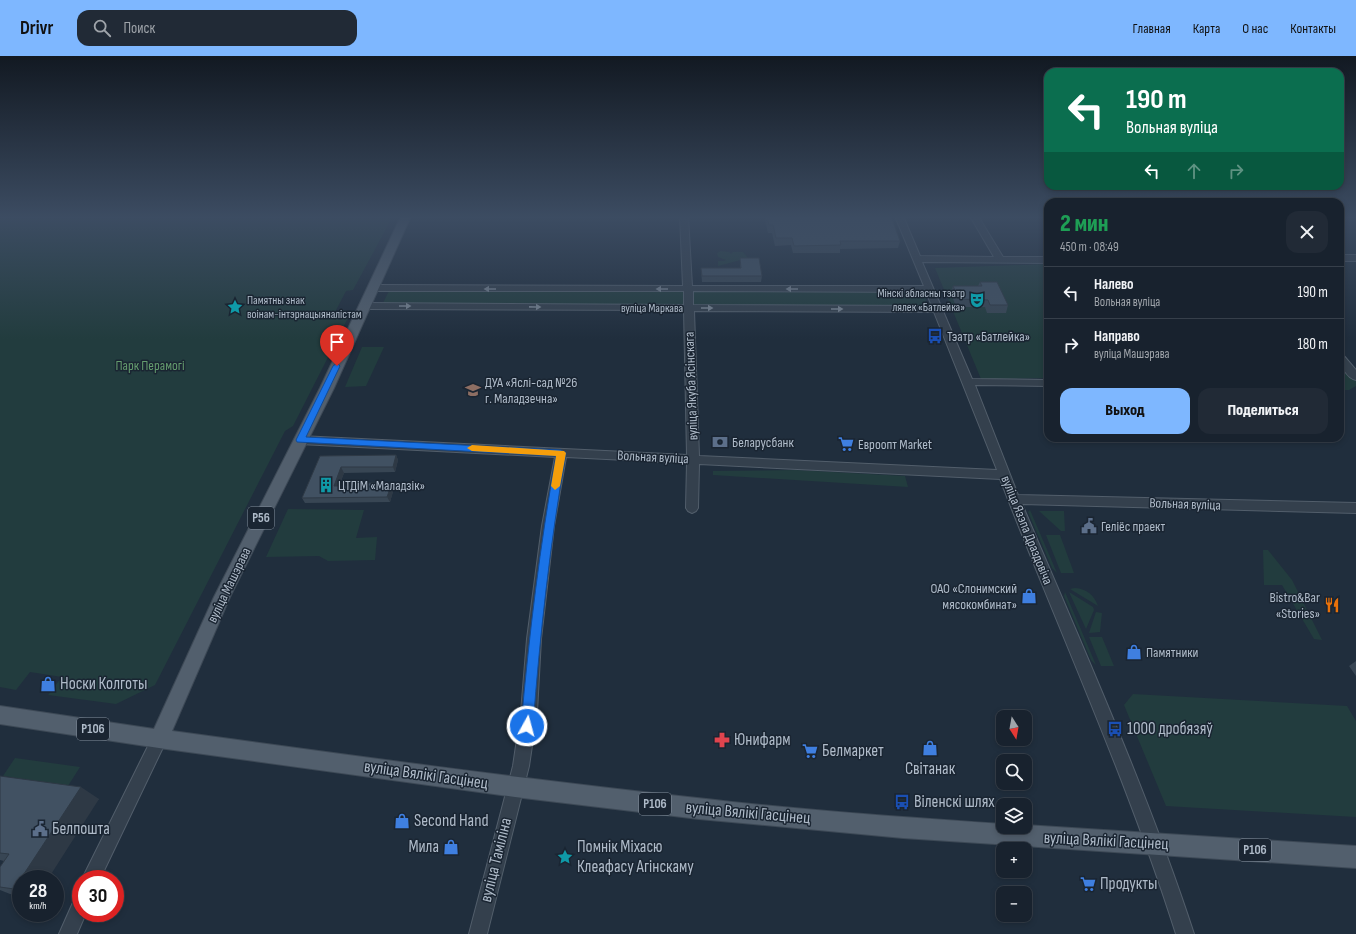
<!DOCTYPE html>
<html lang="ru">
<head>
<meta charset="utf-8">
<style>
	:root { --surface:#18222e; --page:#212a36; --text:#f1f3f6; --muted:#9fa4aa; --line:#363f4a; --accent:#7eb7ff }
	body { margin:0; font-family:"Sofia Sans Condensed",sans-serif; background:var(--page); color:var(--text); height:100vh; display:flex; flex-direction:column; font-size:15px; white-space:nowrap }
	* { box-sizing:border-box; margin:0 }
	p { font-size:13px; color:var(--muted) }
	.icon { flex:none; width:22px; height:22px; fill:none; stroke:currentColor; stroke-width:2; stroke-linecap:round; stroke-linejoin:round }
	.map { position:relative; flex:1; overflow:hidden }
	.drawer { position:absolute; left:1044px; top:142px; width:300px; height:244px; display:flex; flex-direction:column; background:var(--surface); border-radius:12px; box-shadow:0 2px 6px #0003,0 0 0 1px var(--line) }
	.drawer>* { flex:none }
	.banner { position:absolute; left:1044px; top:12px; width:300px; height:122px; border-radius:12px; box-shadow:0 2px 6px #0003,0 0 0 1px var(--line); background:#0b6e4f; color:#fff; overflow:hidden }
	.needle { width:26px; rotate:169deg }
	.tools { position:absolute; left:996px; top:654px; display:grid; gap:8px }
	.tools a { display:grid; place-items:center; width:36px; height:36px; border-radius:8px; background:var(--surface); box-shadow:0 2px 6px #0003,0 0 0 1px var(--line); font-size:20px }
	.speed { position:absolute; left:12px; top:814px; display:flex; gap:8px; font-size:20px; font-weight:700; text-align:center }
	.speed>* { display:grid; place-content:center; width:52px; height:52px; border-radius:50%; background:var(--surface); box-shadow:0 2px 6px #0003,0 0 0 1px var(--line); line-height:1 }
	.speed small { font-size:10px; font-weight:400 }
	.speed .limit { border:6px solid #d22; background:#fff; color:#111 }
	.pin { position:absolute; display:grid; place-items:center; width:34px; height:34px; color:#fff; margin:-41px -17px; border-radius:50% 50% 50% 0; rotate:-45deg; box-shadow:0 0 4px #0007 }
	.pin .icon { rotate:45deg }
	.me { position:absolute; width:44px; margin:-22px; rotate:7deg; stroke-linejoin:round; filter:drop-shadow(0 0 3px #0008) }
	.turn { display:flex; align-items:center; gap:14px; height:84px; padding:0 16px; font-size:18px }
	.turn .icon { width:52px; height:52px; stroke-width:2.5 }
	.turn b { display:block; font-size:28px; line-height:34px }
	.lanes { display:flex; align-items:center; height:38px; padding:0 16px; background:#0003; justify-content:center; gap:20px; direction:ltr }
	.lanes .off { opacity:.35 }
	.round { display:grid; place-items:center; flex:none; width:42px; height:42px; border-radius:12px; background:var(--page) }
	.head { display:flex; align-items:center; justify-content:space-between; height:68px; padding:0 16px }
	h1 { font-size:24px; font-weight:800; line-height:30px; color:#1e9e55 }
	.primary-button { display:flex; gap:8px; margin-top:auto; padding:8px 16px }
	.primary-button a { flex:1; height:46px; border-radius:12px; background:var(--accent); color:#111; font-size:16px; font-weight:800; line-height:46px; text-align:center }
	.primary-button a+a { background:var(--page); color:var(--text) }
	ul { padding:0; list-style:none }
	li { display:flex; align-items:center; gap:12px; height:52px; padding:0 16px; border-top:1px solid var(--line) }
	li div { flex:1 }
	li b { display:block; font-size:15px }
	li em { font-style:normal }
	header { display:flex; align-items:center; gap:24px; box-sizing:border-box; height:56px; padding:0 20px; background:var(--accent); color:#111 }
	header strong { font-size:19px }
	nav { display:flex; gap:22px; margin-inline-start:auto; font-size:14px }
	.search { width:280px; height:36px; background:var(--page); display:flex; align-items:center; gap:10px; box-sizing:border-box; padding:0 14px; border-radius:12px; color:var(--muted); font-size:15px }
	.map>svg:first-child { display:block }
	.green { fill:#223c3e }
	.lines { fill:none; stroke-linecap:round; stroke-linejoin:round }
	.minor-casing { stroke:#525e6b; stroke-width:2 }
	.major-casing { stroke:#3d4956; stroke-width:2 }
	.minor { fill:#34404d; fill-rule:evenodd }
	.major { fill:#525f6d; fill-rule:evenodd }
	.wall { fill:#384654 }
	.shaded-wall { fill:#2e3945 }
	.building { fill:#415162; stroke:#2e3945 }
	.oneway { fill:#788491 }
	.route { fill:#1a73e8; stroke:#114b97 }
	.slow { fill:#f59e0b }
	.labels { text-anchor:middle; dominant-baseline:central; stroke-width:3; stroke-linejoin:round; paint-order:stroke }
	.far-poi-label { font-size:12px; fill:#afbbc9; stroke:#1a2532; text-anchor:end }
	.far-street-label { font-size:12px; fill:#afbbc9; stroke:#1a2532 }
	.shield { fill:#1a2532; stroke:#828e9c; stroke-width:1 }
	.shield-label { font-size:13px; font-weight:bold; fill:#afbbc9 }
	.poi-label { font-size:14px; fill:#afbbc9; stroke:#1a2532; text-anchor:start }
	.park-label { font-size:14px; fill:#649c6e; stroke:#1a2532 }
	.street-label { font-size:14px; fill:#afbbc9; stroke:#1a2532 }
	.near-poi-label { font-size:17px; fill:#afbbc9; stroke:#1a2532; text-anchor:start }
	.near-street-label { font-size:17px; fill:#afbbc9; stroke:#1a2532 }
</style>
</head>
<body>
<header>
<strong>Drivr</strong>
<div class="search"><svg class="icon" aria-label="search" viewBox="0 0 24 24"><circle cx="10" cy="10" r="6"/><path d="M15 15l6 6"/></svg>Поиск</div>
<nav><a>Главная</a><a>Карта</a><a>О нас</a><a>Контакты</a></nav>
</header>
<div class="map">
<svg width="1356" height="878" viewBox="0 0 1356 878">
	<rect width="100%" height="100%" fill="#202e3d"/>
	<path class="green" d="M 0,160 L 393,160 L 353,234 L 346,235 L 334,258 L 333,260 L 339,259 L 341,255 L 345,254 L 350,258 L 293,370 L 285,375 L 155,629 L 116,648 L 48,639 L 62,621 L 30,616 L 16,634 L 0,631 Z
		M 721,195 L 729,196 L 731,198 L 733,196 L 743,196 L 748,202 L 718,210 L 718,205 L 724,205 L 726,204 L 718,201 L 717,197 Z
		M 1048,208 L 1048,322 L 981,323 L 935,212 Z
		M 389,235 L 920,235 L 926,242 L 925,250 L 383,247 Z
		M 362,291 L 384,291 L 366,330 L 345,331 Z
		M 1340,302 L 1356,321 L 1356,330 L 1349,334 L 1340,334 Z
		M 796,414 L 905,420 L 908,431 L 713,419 L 713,415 Z
		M 288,453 L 364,454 L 356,482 L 377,481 L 375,504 L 328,505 L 319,500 L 266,501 Z
		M 1030,454 L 1057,517 L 1052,512 L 1028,456 Z
		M 1039,455 L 1064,455 L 1065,475 L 1061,475 Z
		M 1046,479 L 1060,479 L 1074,517 L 1061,517 Z
		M 1263,494 L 1268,494 L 1292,524 L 1322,584 L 1314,583 L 1282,529 L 1264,529 Z
		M 1075,532 C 1087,533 1094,539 1098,550 L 1070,533 Z
		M 1065,536 L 1096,609 L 1091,604 L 1064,540 Z
		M 1069,536 L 1093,551 L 1094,554 L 1086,573 Z
		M 1096,556 L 1102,557 L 1100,576 L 1089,577 Z
		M 1089,581 L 1102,581 L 1114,610 L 1101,610 Z
		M 1133,638 L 1347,650 L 1356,665 L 1356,761 L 1166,750 L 1124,649 Z
		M 15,702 L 80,711 L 68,730 L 3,720 Z"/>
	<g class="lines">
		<defs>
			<path id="minor" d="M 680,160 L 688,160 L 692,230 L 924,230 L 895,160 L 903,160 L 920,200 L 994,201 L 970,160 L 978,160 L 1003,201 L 1048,201 L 1048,207 L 922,206 L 972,323 L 1048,324 L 1048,330 L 975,329 L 1018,439 L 1356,447 L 1356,457 L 1022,448 C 1082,590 1146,731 1194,878 L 1176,878 C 1127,723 1059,575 1000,423 L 699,408 L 698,452 L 696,455 L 692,457 L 688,455 L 686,452 L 687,407 L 566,401 L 554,470 L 541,583 L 537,656 L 529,710 L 487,878 L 469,878 L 513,710 L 521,656 L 527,583 L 542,470 L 555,401 L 300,388 L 296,387 L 294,384 L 296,381 L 300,380 L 687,399 L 684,254 L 366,253 L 361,250 L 366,247 L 684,249 L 684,235 L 374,235 L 369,232 L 374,229 L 683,230 ZM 693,235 L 926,236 L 932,250 L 693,249 ZM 694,255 L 934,256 L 997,414 L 699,400 Z
				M 1043,160 L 1048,160 L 1048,163 Z
				M 1340,199 L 1356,199 L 1356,205 L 1340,205 Z
				M 1340,299 L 1344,300 L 1356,314 L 1356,324 C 1346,322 1340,308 1340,299 Z
				M 159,676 L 164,678 L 167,683 L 100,823 L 82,823 L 154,678 Z
				M 81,839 L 81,857 L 86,857 L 77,878 L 59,878 L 75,842 Z"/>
			<path id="major" d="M 401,160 L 411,160 L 334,332 L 230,541 L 172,675 C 347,699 522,723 697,742 C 799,754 901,761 1003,768 L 1003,771 L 1025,771 L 1025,769 L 1356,790 L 1356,812 L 903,782 L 699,763 L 515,741 L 159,692 L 0,668 L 0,650 L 154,673 L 214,541 L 320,332 Z"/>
		</defs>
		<use href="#minor" class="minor-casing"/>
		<use href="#major" class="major-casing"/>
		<use href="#minor" class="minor"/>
		<use href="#major" class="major"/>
	</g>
	<path class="wall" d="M 766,160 L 891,160 L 900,185 L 898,192 L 840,193 L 840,197 L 793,197 L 791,189 L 775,190 L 772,177 L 768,177 L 765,164 Z
		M 740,202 L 762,220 L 761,226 L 702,226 L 701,212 L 740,212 Z
		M 980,226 L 1008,249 L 1006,257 L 987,257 L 985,251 L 956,251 L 951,237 L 953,230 L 978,230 Z
		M 396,399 L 398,404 L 395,416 L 344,417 L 339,430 L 394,432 L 390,446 L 305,447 L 302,442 L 320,400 Z
		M 1356,605 L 1356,620 L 1349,610 Z
		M 0,720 L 99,743 L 21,823 L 21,840 L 10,838 L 0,834 L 0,811 L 4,805 L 0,804 Z"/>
	<path class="shaded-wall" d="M 396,399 L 398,404 L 395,416 L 393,411 Z
		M 341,411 L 344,417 L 337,435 L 334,430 Z
		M 392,427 L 394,432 L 390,446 L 387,441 Z
		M 81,731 L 99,743 L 48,823 L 21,823 L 21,836 L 14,833 Z"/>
	<path class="building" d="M 767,160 L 891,160 L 900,185 L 840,185 L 841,189 L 794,190 L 792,182 L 776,182 L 773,169 L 769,169 Z
		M 740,202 L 759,202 L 762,220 L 702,220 L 701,212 L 741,212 Z
		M 980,226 L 997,226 L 1008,249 L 990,249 L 988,244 L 959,243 L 953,230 L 982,230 Z
		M 396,399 L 393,411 L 341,411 L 334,430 L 355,430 L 356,427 L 392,427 L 387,441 L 302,442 L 320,400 Z
		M 0,720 L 81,731 L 14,833 L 0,831 L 0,811 L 9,798 L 0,797 Z"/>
	<defs><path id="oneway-solid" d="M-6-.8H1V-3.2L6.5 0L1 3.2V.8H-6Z"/></defs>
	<g class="oneway">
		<use href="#oneway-solid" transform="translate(490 233) rotate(-180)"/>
		<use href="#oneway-solid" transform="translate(662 233) rotate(-180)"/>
		<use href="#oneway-solid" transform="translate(792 233) rotate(-180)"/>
		<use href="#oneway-solid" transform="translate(405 250)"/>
		<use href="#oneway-solid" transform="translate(535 251) rotate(1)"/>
		<use href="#oneway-solid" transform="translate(707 252)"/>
		<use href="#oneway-solid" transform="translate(837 253)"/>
	</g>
	<linearGradient id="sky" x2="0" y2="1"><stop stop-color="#121922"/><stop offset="0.57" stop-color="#3c4c62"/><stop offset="1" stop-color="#3c4c62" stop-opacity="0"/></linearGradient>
	<rect width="1356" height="283" fill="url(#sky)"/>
	<path class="route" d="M 337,307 L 340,310 L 306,381 L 561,394 L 566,397 C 550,487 540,578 533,670 L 531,673 L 527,675 L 523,673 L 521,670 C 529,579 540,489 556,400 L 297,386 L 296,384 L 333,310 Z"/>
	<path class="slow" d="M 472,389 L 564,395 L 566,397 L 560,430 L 555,434 L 551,430 L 556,400 L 472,395 L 467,392 Z"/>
	<defs>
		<symbol id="theatre-bare" viewBox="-9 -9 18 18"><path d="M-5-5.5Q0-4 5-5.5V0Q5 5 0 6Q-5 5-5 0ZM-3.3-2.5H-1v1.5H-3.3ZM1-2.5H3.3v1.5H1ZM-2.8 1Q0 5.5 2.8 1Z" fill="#0f9aa8" stroke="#1a2532" stroke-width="2.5" paint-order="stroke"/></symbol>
		<symbol id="sight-bare" viewBox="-9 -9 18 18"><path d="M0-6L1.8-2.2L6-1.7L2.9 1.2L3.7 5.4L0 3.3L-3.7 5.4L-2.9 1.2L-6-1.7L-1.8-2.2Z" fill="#0f9aa8" stroke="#1a2532" stroke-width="2.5" paint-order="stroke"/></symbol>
		<symbol id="bus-bare" viewBox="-9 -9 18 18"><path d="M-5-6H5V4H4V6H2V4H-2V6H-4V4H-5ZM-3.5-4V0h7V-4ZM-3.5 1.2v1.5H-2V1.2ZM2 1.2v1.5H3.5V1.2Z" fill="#1a4fb4" stroke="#1a2532" stroke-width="2.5" paint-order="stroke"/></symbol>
		<symbol id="school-bare" viewBox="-9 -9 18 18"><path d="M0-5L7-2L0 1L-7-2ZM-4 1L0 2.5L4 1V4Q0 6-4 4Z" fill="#8d6e63" stroke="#1a2532" stroke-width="2.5" paint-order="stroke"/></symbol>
		<symbol id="bank-bare" viewBox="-9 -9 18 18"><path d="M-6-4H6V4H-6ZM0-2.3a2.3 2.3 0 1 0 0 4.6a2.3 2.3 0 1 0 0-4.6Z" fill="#5c6f8a" stroke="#1a2532" stroke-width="2.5" paint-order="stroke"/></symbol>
		<symbol id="supermarket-bare" viewBox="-9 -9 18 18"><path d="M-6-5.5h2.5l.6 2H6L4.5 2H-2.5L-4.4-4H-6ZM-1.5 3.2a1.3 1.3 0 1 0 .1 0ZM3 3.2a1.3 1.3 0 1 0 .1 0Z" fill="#3f7fe0" stroke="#1a2532" stroke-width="2.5" paint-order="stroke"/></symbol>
		<symbol id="building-bare" viewBox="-9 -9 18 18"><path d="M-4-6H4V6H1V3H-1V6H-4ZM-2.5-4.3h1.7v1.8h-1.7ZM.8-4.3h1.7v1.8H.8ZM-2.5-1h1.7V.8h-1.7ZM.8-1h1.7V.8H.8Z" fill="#0f9aa8" stroke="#1a2532" stroke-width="2.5" paint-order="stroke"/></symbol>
		<symbol id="civic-bare" viewBox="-9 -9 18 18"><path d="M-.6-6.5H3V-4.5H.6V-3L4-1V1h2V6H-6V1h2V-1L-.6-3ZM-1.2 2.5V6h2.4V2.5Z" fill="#5c6f8a" stroke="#1a2532" stroke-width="2.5" paint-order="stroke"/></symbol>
		<symbol id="shop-bare" viewBox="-9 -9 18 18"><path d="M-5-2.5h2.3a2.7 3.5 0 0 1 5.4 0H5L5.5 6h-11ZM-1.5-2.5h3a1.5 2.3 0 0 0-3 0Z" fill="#3f7fe0" stroke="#1a2532" stroke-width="2.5" paint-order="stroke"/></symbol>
		<symbol id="restaurant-bare" viewBox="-9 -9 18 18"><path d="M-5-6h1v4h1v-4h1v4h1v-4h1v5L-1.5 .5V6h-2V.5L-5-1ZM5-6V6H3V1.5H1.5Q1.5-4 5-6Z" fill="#e8710a" stroke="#1a2532" stroke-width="2.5" paint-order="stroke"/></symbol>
		<symbol id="pharmacy-bare" viewBox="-9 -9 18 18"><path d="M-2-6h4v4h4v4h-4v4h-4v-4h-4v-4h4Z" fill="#e0444e" stroke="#1a2532" stroke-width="2.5" paint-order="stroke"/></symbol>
	</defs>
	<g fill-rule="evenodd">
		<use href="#theatre-bare" x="966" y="233" width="22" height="22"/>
		<use href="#sight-bare" x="224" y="240" width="22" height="22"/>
		<use href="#bus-bare" x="924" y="269" width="22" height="22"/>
		<use href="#school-bare" x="462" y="323" width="22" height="22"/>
		<use href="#bank-bare" x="709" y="375" width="22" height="22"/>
		<use href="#supermarket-bare" x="835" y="377" width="22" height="22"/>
		<use href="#building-bare" x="315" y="418" width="22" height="22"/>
		<use href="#civic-bare" x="1078" y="459" width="22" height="22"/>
		<use href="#shop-bare" x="1018" y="529" width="22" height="22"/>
		<use href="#restaurant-bare" x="1321" y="538" width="22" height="22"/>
		<use href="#shop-bare" x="1123" y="585" width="22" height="22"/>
		<use href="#shop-bare" x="37" y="617" width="22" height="22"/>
		<use href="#bus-bare" x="1104" y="662" width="22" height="22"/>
		<use href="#pharmacy-bare" x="711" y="673" width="22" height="22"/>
		<use href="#shop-bare" x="919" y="681" width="22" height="22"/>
		<use href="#supermarket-bare" x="799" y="684" width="22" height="22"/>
		<use href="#bus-bare" x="891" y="735" width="22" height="22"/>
		<use href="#shop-bare" x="391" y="754" width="22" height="22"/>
		<use href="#civic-bare" x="29" y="762" width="22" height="22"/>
		<use href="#shop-bare" x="440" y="780" width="22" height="22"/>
		<use href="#sight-bare" x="554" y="790" width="22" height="22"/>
		<use href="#supermarket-bare" x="1077" y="817" width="22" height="22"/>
	</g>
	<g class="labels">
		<g class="far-poi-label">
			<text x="965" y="237">Мінскі абласны тэатр<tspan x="965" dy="14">лялек «Батлейка»</tspan></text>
			<text x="247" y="244" text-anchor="start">Памятны знак<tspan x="247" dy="14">воінам-інтэрнацыяналістам</tspan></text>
		</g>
		<g class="far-street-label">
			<text x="652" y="252">вуліца Маркава</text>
		</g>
		<g class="shield">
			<rect x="248" y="451" width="26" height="22" rx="3"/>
			<rect x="77" y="662" width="32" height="22" rx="3"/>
			<rect x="639" y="737" width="32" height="22" rx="3"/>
			<rect x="1239" y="783" width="32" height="22" rx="3"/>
		</g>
		<g class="shield-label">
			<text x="261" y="462">Р56</text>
			<text x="93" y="673">Р106</text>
			<text x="655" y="748">Р106</text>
			<text x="1255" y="794">Р106</text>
		</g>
		<g class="poi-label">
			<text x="947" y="280">Тэатр «Батлейка»</text>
			<text x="485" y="326">ДУА «Яслі-сад №26<tspan x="485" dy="16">г. Маладзечна»</tspan></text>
			<text x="732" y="386">Беларусбанк</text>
			<text x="858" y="388">Евроопт Market</text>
			<text x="338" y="429">ЦТДіМ «Маладзік»</text>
			<text x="1101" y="470">Геліёс праект</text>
			<text x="1017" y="532" text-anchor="end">ОАО «Слонимский<tspan x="1017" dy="16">мясокомбинат»</tspan></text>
			<text x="1320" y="541" text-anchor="end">Bistro&amp;Bar<tspan x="1320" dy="16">«Stories»</tspan></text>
			<text x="1146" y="596">Памятники</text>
		</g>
		<g class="park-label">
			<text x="150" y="309">Парк Перамогі</text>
		</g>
		<g class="street-label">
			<text transform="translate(691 330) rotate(-92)">вуліца Якуба Ясінскага</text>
			<text transform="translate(653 401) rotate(3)">Вольная вуліца</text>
			<text transform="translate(1185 448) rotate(2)">Вольная вуліца</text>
			<text transform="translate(1027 474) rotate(68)">вуліца Язэпа Драздовіча</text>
			<text transform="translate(229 529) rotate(-64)">вуліца Машэрава</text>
		</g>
		<g class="near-poi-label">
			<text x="60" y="628">Носки Колготы</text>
			<text x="1127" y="673">1000 дробязяў</text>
			<text x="734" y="684">Юнифарм</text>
			<text x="822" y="695">Белмаркет</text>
			<text x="930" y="713" text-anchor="middle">Світанак</text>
			<text x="914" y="746">Віленскі шлях</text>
			<text x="414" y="765">Second Hand</text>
			<text x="52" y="773">Белпошта</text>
			<text x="439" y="791" text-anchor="end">Мила</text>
			<text x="577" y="791">Помнік Міхасю<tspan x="577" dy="20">Клеафасу Агінскаму</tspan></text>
			<text x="1100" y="828">Продукты</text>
		</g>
		<g class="near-street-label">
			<text transform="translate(426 719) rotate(8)">вуліца Вялікі Гасцінец</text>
			<text transform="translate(748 757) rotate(5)">вуліца Вялікі Гасцінец</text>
			<text transform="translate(1106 785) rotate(3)">вуліца Вялікі Гасцінец</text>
			<text transform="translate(496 804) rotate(-76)">вуліца Таміліна</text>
		</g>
	</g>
</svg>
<div class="tools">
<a><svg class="needle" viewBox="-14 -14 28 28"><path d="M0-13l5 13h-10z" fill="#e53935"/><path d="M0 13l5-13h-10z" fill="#9fa4aa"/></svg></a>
<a><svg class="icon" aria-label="search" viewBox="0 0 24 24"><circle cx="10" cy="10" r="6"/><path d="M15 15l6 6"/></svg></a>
<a><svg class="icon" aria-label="layers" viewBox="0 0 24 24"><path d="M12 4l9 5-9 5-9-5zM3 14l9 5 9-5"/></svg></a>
<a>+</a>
<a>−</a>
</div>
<div class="speed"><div>28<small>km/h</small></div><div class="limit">30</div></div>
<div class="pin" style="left:337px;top:310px;background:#d93025"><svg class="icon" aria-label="arrive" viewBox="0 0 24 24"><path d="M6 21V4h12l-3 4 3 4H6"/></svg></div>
<svg class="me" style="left:527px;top:670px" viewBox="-20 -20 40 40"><circle r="17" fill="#1a73e8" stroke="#fff" stroke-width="3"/><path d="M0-11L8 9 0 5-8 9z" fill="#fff"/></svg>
<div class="banner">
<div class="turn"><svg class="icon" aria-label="left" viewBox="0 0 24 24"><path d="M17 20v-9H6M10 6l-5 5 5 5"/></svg><div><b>190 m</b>Вольная вуліца</div></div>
<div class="lanes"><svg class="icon" aria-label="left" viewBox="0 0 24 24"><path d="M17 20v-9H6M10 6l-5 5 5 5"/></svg><svg class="icon off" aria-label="ahead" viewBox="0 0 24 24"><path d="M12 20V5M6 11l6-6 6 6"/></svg><svg class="icon off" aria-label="right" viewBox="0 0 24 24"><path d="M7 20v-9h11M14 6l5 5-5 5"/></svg></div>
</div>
<section class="drawer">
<div class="head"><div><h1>2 мин</h1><p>450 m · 08:49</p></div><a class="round"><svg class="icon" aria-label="close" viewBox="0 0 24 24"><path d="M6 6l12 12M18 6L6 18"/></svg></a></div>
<ul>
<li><svg class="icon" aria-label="left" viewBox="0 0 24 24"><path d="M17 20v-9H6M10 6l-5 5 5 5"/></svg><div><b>Налево</b><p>Вольная вуліца</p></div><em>190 m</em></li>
<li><svg class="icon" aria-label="right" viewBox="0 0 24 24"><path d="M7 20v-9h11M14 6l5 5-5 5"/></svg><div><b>Направо</b><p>вуліца Машэрава</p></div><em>180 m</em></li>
</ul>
<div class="primary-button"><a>Выход</a><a>Поделиться</a></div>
</section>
</div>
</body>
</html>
